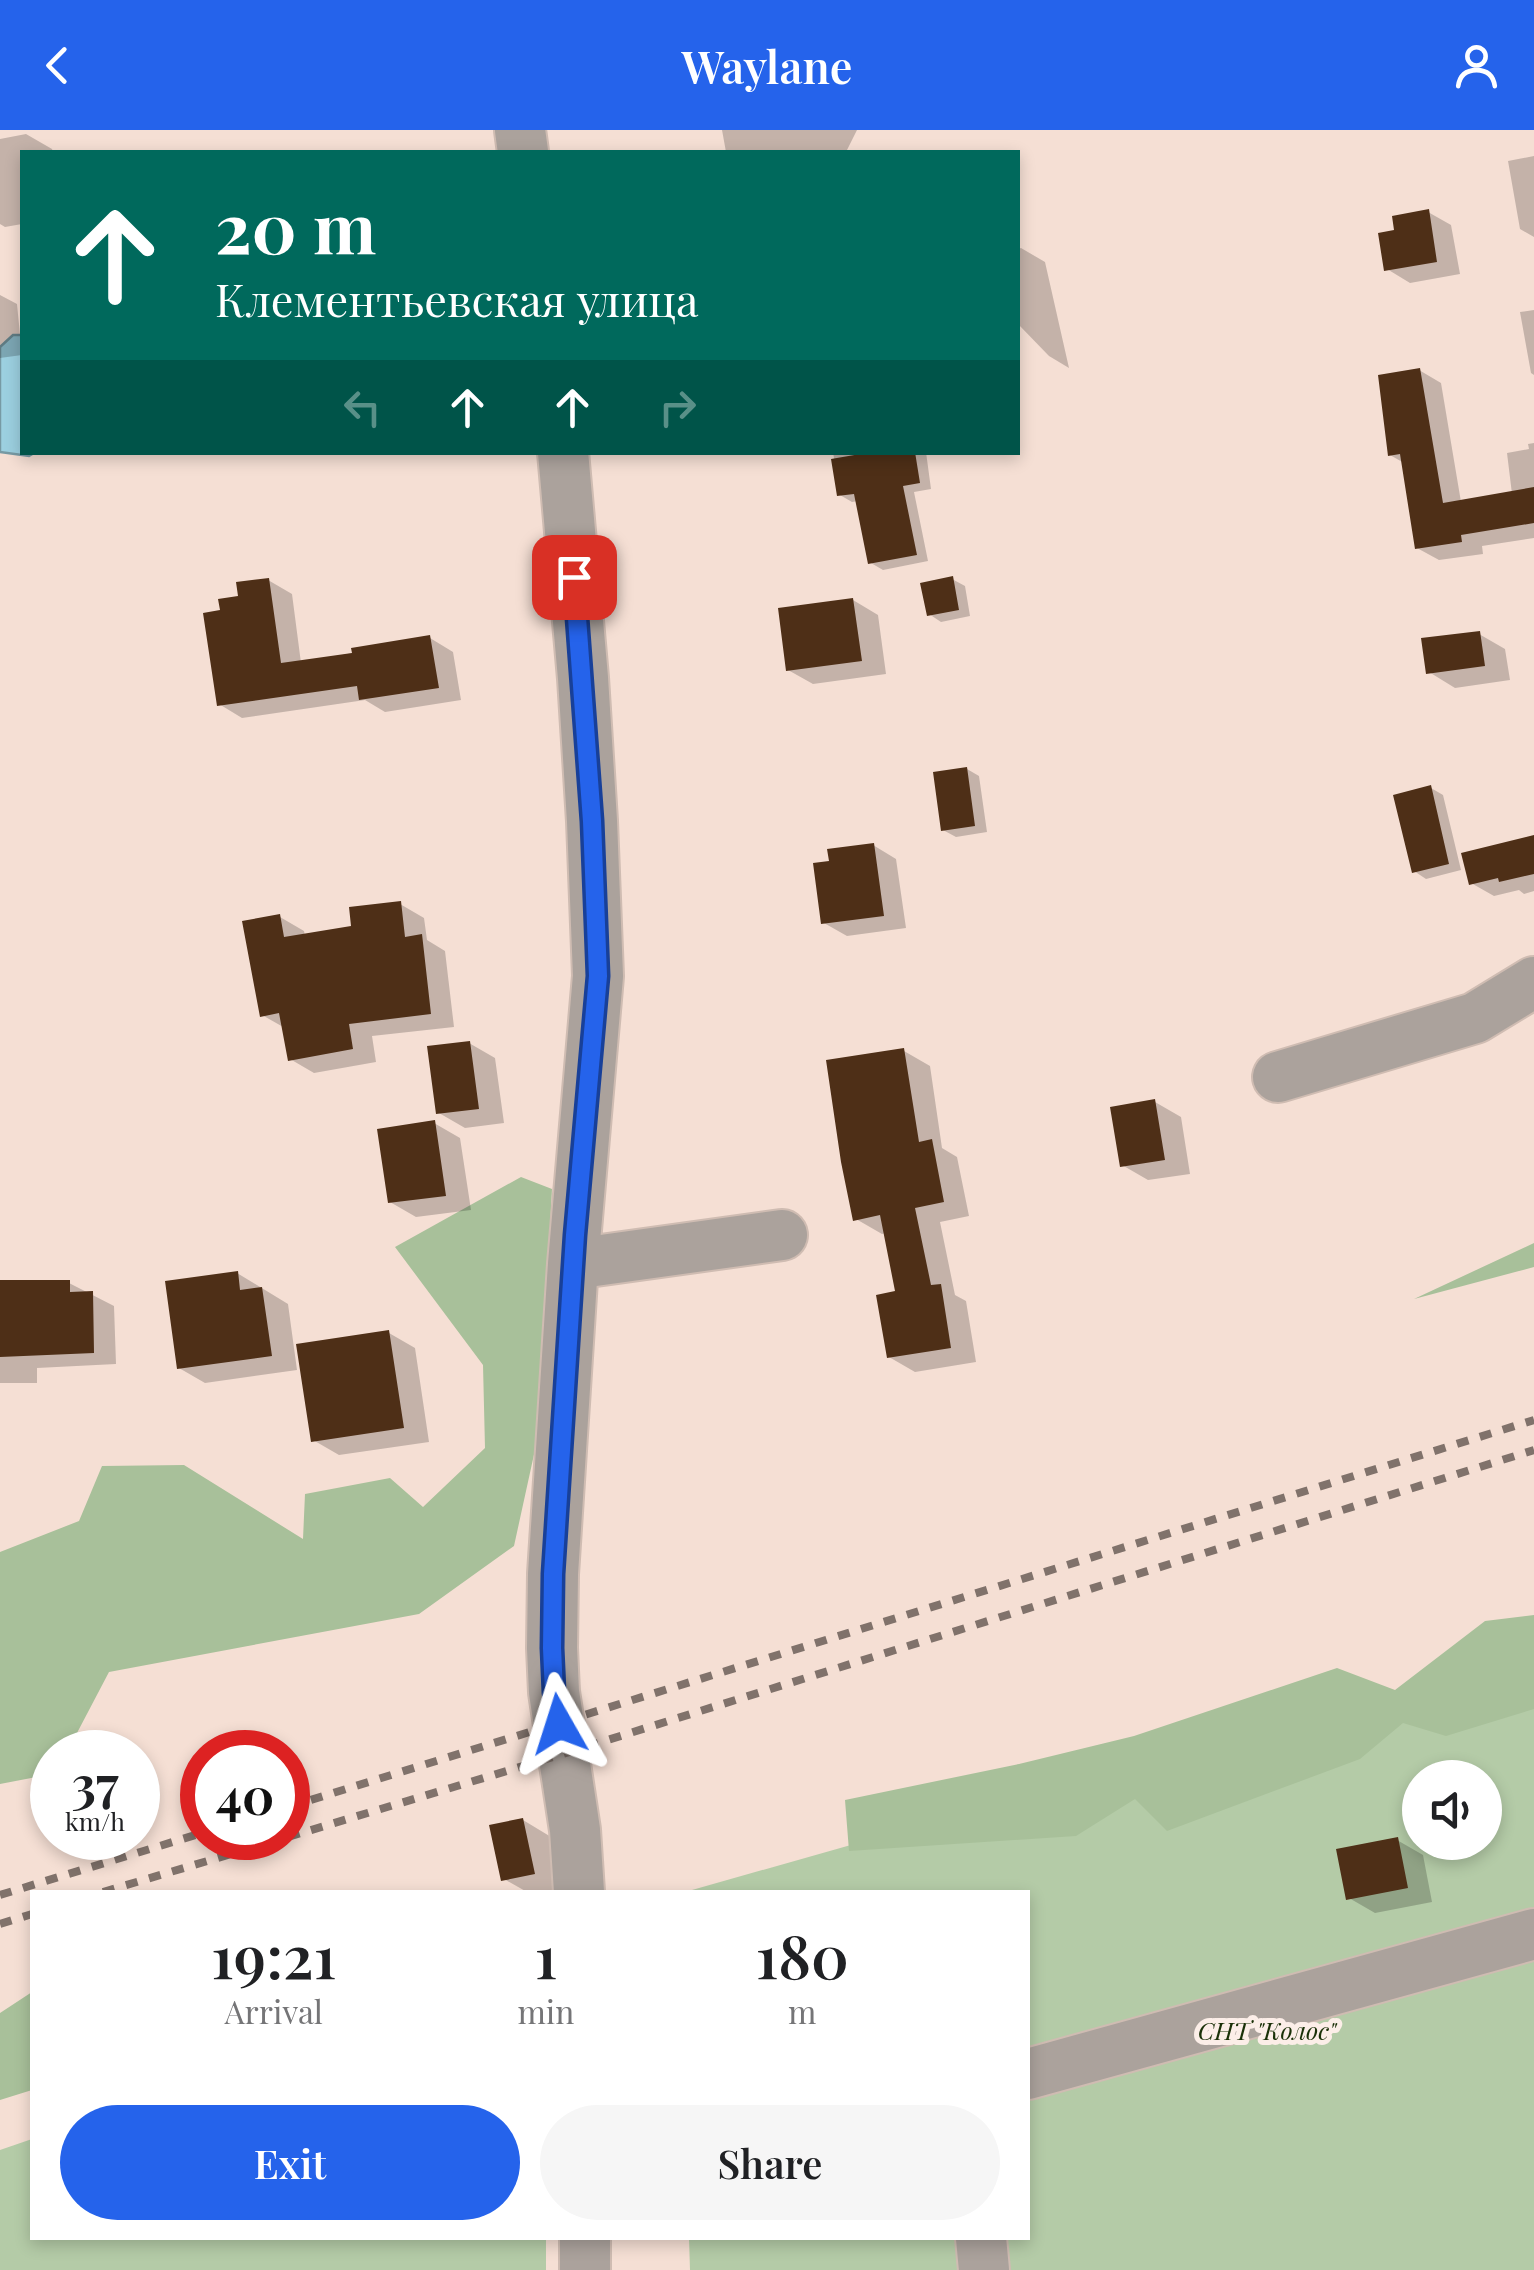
<!DOCTYPE html>
<html lang="en">
<head>
<meta charset="utf-8">
<style>
	:root { --surface:#fff; --page:#f6f6f6; --text:#202124; --muted:#757577; --accent:#2563eb }
	body { margin:0; font-family:"Playfair Display",serif; background:var(--page); color:var(--text); height:100vh; display:flex; flex-direction:column; font-size:38px; white-space:nowrap }
	* { box-sizing:border-box; margin:0 }
	p { font-size:32px; color:var(--muted) }
	.icon { flex:none; width:55px; height:55px; fill:none; stroke:currentColor; stroke-width:2; stroke-linecap:round; stroke-linejoin:round }
	.map { position:relative; flex:1; overflow:hidden }
	.panel { position:absolute; left:30px; top:1760px; width:1000px; height:350px; display:flex; flex-direction:column; background:var(--surface); border-radius:0px; box-shadow:0 5px 15px #0003 }
	.panel>* { flex:none }
	.guide { position:absolute; left:20px; top:20px; width:1000px; height:305px; border-radius:0px; box-shadow:0 5px 15px #0003; background:#00695c; color:#fff; overflow:hidden }
	.fabs { position:absolute; left:1402px; top:1630px; display:grid; gap:20px }
	.fabs a { display:grid; place-items:center; width:100px; height:100px; border-radius:50%; background:var(--surface); box-shadow:0 5px 15px #0003; font-size:50px }
	.speed { position:absolute; left:30px; top:1600px; display:flex; gap:20px; font-size:50px; font-weight:700; text-align:center }
	.speed>* { display:grid; place-content:center; width:130px; height:130px; border-radius:50%; background:var(--surface); box-shadow:0 5px 15px #0003; line-height:1 }
	.speed small { font-size:25px; font-weight:400 }
	.speed .limit { border:15px solid #d22; background:#fff; color:#111 }
	.pin { position:absolute; display:grid; place-items:center; width:85px; height:85px; color:#fff; margin:-42px; border-radius:20px; box-shadow:0 5px 15px #0006 }
	.me { position:absolute; width:110px; margin:-55px; rotate:354deg; stroke-linejoin:round; filter:drop-shadow(0 0 8px #0008) }
	.turn { display:flex; align-items:center; gap:35px; height:210px; padding:0 30px; font-size:45px }
	.turn .icon { width:130px; height:130px; stroke-width:2.5 }
	.turn b { display:block; font-size:70px; line-height:85px }
	.lanes { display:flex; align-items:center; height:95px; padding:0 30px; background:#0003; justify-content:center; gap:50px; direction:ltr }
	.lanes .off { opacity:.35 }
	.eta { display:flex; justify-content:space-evenly; align-items:center; height:170px; text-align:center }
	.eta b { font-size:60px; font-weight:600; line-height:70px }
	.cta { display:flex; gap:20px; margin-top:auto; padding:20px 30px }
	.cta a { flex:1; height:115px; border-radius:60px; background:var(--accent); color:#fff; font-size:40px; font-weight:600; line-height:115px; text-align:center }
	.cta a+a { background:var(--page); color:var(--text) }
	header { display:flex; justify-content:space-between; align-items:center; height:130px; padding:0 30px; background:var(--accent); color:#fff; font-size:45px; font-weight:600 }
	.map>svg:first-child { display:block }
	.green { fill:#b4cba7; fill-rule:evenodd }
	.forest { fill:#a8c09a }
	.water { fill:#9cd0e0; stroke:#779aa4; stroke-width:2.5 }
	.shadow { fill:#0003 }
	.building { fill:#4e2f17 }
	.lines { fill:none; stroke-linecap:round; stroke-linejoin:round }
	.minor-casing { stroke:#cfbcb2; stroke-width:54 }
	.minor { stroke:#aba29c; stroke-width:50 }
	.rail { stroke:#80726b; stroke-width:8; stroke-dasharray:12 12; stroke-linecap:butt }
	.route-casing { stroke:#184099; stroke-width:25 }
	.route { stroke:#2563eb; stroke-width:18 }
	.labels { text-anchor:middle; dominant-baseline:central; stroke-width:10; stroke-linejoin:round; paint-order:stroke }
	.park-label { font-size:25px; font-style:italic; fill:#1a3108; stroke:#fceee8 }
</style>
</head>
<body>
<header><svg class="icon" aria-label="back" viewBox="0 0 24 24"><path d="M15 5l-7 7 7 7"/></svg>Waylane<svg class="icon" aria-label="person" viewBox="0 0 24 24"><circle cx="12" cy="8" r="4"/><path d="M4 21q1-7 8-7t8 7"/></svg></header>
<div class="map">
<svg width="1534" height="2140" viewBox="0 0 1534 2140">
	<rect width="100%" height="100%" fill="#f5dfd4"/>
	<path class="green" d="M 1534,1521 L 1534,2140 L 690,2140 L 689,2108 L 1028,2108 L 1028,1762 L 685,1762 ZM 1420,1648 L 1485,1648 L 1485,1712 L 1420,1712 Z
		M 32,2009 L 32,2108 L 546,2108 L 546,2140 L 0,2140 L 0,2020 Z"/>
	<path class="forest" d="M 521,1047 L 552,1059 L 540,1297 L 514,1416 L 419,1484 L 109,1542 L 67,1622 L 52,1622 L 52,1644 L 0,1654 L 0,1422 L 79,1391 L 102,1336 L 184,1335 L 303,1409 L 305,1364 L 390,1348 L 423,1377 L 485,1318 L 483,1235 L 395,1117 Z
		M 1534,1113 L 1534,1137 L 1414,1169 Z
		M 1534,1485 L 1534,1579 L 1446,1606 L 1403,1593 L 1360,1629 L 1167,1701 L 1135,1669 L 1076,1706 L 849,1721 L 845,1670 L 1019,1634 L 1134,1606 L 1337,1538 L 1395,1560 L 1485,1491 Z
		M 32,1862 L 32,1960 L 0,1970 L 0,1883 Z"/>
	<path class="water" d="M 13,205 L 22,205 L 22,322 L 34,323 L 29,326 L 0,322 L 0,217 Z"/>
	<path class="shadow" d="M 722,0 L 857,0 L 846,22 L 726,22 Z
		M 26,4 L 52,19 L 53,22 L 22,22 L 22,94 L 5,97 L 0,94 L 0,9 Z
		M 1534,26 L 1534,107 L 1520,99 L 1508,31 Z
		M 1428,82 L 1451,95 L 1460,144 L 1410,153 L 1387,139 L 1397,102 Z
		M 1021,118 L 1045,132 L 1069,238 L 1049,226 L 1018,194 L 1018,119 Z
		M 0,165 L 17,174 L 22,225 L 0,228 Z
		M 1534,180 L 1534,245 L 1531,243 L 1520,182 Z
		M 1419,240 L 1441,253 L 1461,372 L 1512,364 L 1507,323 L 1529,319 L 1528,314 L 1534,313 L 1534,408 L 1482,416 L 1483,424 L 1439,430 L 1417,418 L 1404,333 L 1390,325 Z
		M 833,322 L 926,322 L 931,359 L 914,362 L 928,431 L 883,440 L 871,433 L 858,371 L 852,372 L 840,365 Z
		M 952,449 L 965,456 L 970,486 L 941,492 L 929,484 Z
		M 268,450 L 292,464 L 301,533 L 430,508 L 453,522 L 461,570 L 385,582 L 365,570 L 242,588 L 219,574 L 223,482 Z
		M 853,470 L 878,485 L 886,544 L 813,554 L 788,540 Z
		M 1479,504 L 1505,519 L 1510,550 L 1455,558 L 1429,542 Z
		M 967,639 L 979,646 L 987,702 L 956,707 L 943,700 Z
		M 1431,658 L 1443,665 L 1461,740 L 1426,749 L 1414,741 Z
		M 1534,708 L 1534,761 L 1524,764 L 1519,760 L 1494,766 L 1471,753 Z
		M 873,715 L 896,729 L 906,798 L 847,806 L 824,793 L 832,733 Z
		M 400,774 L 424,788 L 427,810 L 445,821 L 454,897 L 372,906 L 376,932 L 314,943 L 290,929 L 285,898 L 262,885 L 280,787 L 304,801 L 305,806 L 354,798 Z
		M 469,913 L 495,928 L 504,993 L 465,998 L 439,983 Z
		M 904,921 L 930,936 L 942,1018 L 957,1027 L 969,1086 L 940,1092 L 955,1165 L 966,1171 L 976,1232 L 915,1242 L 889,1227 L 898,1164 L 886,1103 L 882,1104 L 856,1089 Z
		M 1155,972 L 1181,987 L 1190,1044 L 1148,1050 L 1122,1035 Z
		M 434,993 L 460,1008 L 471,1080 L 416,1087 L 390,1072 Z
		M 237,1143 L 288,1174 L 297,1240 L 205,1253 L 179,1238 Z
		M 0,1153 L 69,1153 L 114,1176 L 116,1234 L 37,1238 L 37,1253 L 0,1253 Z
		M 389,1203 L 415,1218 L 429,1312 L 339,1325 L 313,1310 Z
		M 523,1690 L 561,1713 L 572,1762 L 527,1762 L 504,1749 Z
		M 1397,1710 L 1423,1725 L 1432,1772 L 1375,1783 L 1349,1768 Z"/>
	<path class="building" d="M 1429,79 L 1437,132 L 1384,141 L 1378,103 L 1394,100 L 1392,86 Z
		M 1420,238 L 1443,373 L 1534,357 L 1534,393 L 1461,405 L 1462,412 L 1415,419 L 1400,324 L 1388,326 L 1378,245 Z
		M 872,322 L 915,322 L 920,353 L 903,356 L 917,425 L 868,434 L 854,364 L 837,366 L 831,329 Z
		M 953,446 L 959,480 L 927,486 L 920,453 Z
		M 269,448 L 281,533 L 352,523 L 351,518 L 430,505 L 439,558 L 359,570 L 357,556 L 217,576 L 203,483 L 220,480 L 218,469 L 238,466 L 236,452 Z
		M 853,468 L 862,531 L 786,541 L 778,478 Z
		M 1480,501 L 1485,536 L 1426,544 L 1421,508 Z
		M 967,637 L 975,696 L 941,701 L 933,642 Z
		M 1431,655 L 1449,734 L 1412,743 L 1393,665 Z
		M 1534,705 L 1534,744 L 1499,752 L 1498,748 L 1469,755 L 1461,723 Z
		M 874,713 L 884,786 L 821,794 L 813,733 L 829,731 L 827,719 Z
		M 401,771 L 405,807 L 422,804 L 431,884 L 349,894 L 353,919 L 288,931 L 279,883 L 260,887 L 242,791 L 280,784 L 284,807 L 351,796 L 349,777 Z
		M 470,911 L 479,979 L 436,984 L 427,916 Z
		M 904,918 L 919,1012 L 932,1009 L 944,1072 L 915,1078 L 931,1155 L 941,1154 L 951,1218 L 887,1228 L 876,1165 L 895,1161 L 880,1085 L 853,1091 L 841,1032 L 826,930 Z
		M 1155,969 L 1165,1030 L 1120,1037 L 1110,977 Z
		M 435,990 L 446,1066 L 388,1073 L 377,999 Z
		M 238,1141 L 240,1160 L 262,1157 L 272,1226 L 177,1239 L 165,1151 Z
		M 0,1150 L 70,1150 L 70,1162 L 93,1161 L 94,1223 L 0,1227 Z
		M 389,1200 L 404,1298 L 311,1312 L 296,1214 Z
		M 523,1688 L 535,1744 L 501,1751 L 489,1695 Z
		M 1398,1707 L 1408,1758 L 1346,1770 L 1336,1719 Z"/>
	<g class="lines">
		<defs>
			<path id="minor" d="M 520,0 L 523,22
				M 563,322 L 583,548 L 592,691 L 598,846 L 573,1134 L 553,1444 L 552,1518 L 554,1562 L 575,1700 L 579,1762
				M 1278,947 L 1475,888 L 1534,852
				M 573,1134 L 782,1105
				M 1028,1944 L 1534,1804
				M 585,2108 L 585,2140
				M 981,2108 L 984,2140"/>
		</defs>
		<use href="#minor" class="minor-casing"/>
		<use href="#minor" class="minor"/>
		<path class="rail" d="M 288,1677 L 1534,1290
			M 288,1707 L 563,1624 L 1534,1320
			M 103,1762 L 285,1708
			M 0,1765 L 202,1703
			M 0,1794 L 32,1784"/>
	</g>
	<g class="lines">
		<defs>
			<path id="route" d="M 559,1594 L 554,1562 L 552,1518 L 553,1444 L 575,1105 L 598,846 L 592,691 L 574,447"/>
		</defs>
		<use href="#route" class="route-casing"/>
		<use href="#route" class="route"/>
	</g>
	<g class="labels">
		<g class="park-label">
			<text x="1267" y="1899">СНТ "Колос"</text>
		</g>
	</g>
</svg>
<div class="fabs">
<a><svg class="icon" aria-label="sound" viewBox="0 0 24 24"><path d="M4 9h4l5-4v14l-5-4H4zM17 9q2 3 0 6"/></svg></a>
</div>
<div class="speed"><div>37<small>km/h</small></div><div class="limit">40</div></div>
<div class="pin" style="left:574px;top:447px;background:#d93025"><svg class="icon" aria-label="arrive" viewBox="0 0 24 24"><path d="M6 21V4h12l-3 4 3 4H6"/></svg></div>
<svg class="me" style="left:559px;top:1594px" viewBox="-20 -20 40 40"><path d="M0-17L14 15 0 8-14 15z" fill="#2563eb" stroke="#fff" stroke-width="4"/></svg>
<div class="guide">
<div class="turn"><svg class="icon" aria-label="ahead" viewBox="0 0 24 24"><path d="M12 20V5M6 11l6-6 6 6"/></svg><div><b>20 m</b>Клементьевская улица</div></div>
<div class="lanes"><svg class="icon off" aria-label="left" viewBox="0 0 24 24"><path d="M17 20v-9H6M10 6l-5 5 5 5"/></svg><svg class="icon" aria-label="ahead" viewBox="0 0 24 24"><path d="M12 20V5M6 11l6-6 6 6"/></svg><svg class="icon" aria-label="ahead" viewBox="0 0 24 24"><path d="M12 20V5M6 11l6-6 6 6"/></svg><svg class="icon off" aria-label="right" viewBox="0 0 24 24"><path d="M7 20v-9h11M14 6l5 5-5 5"/></svg></div>
</div>
<section class="panel">
<div class="eta">
<div><b>19:21</b><p>Arrival</p></div>
<div><b>1</b><p>min</p></div>
<div><b>180</b><p>m</p></div>
</div>
<div class="cta"><a>Exit</a><a>Share</a></div>
</section>
</div>
</body>
</html>
